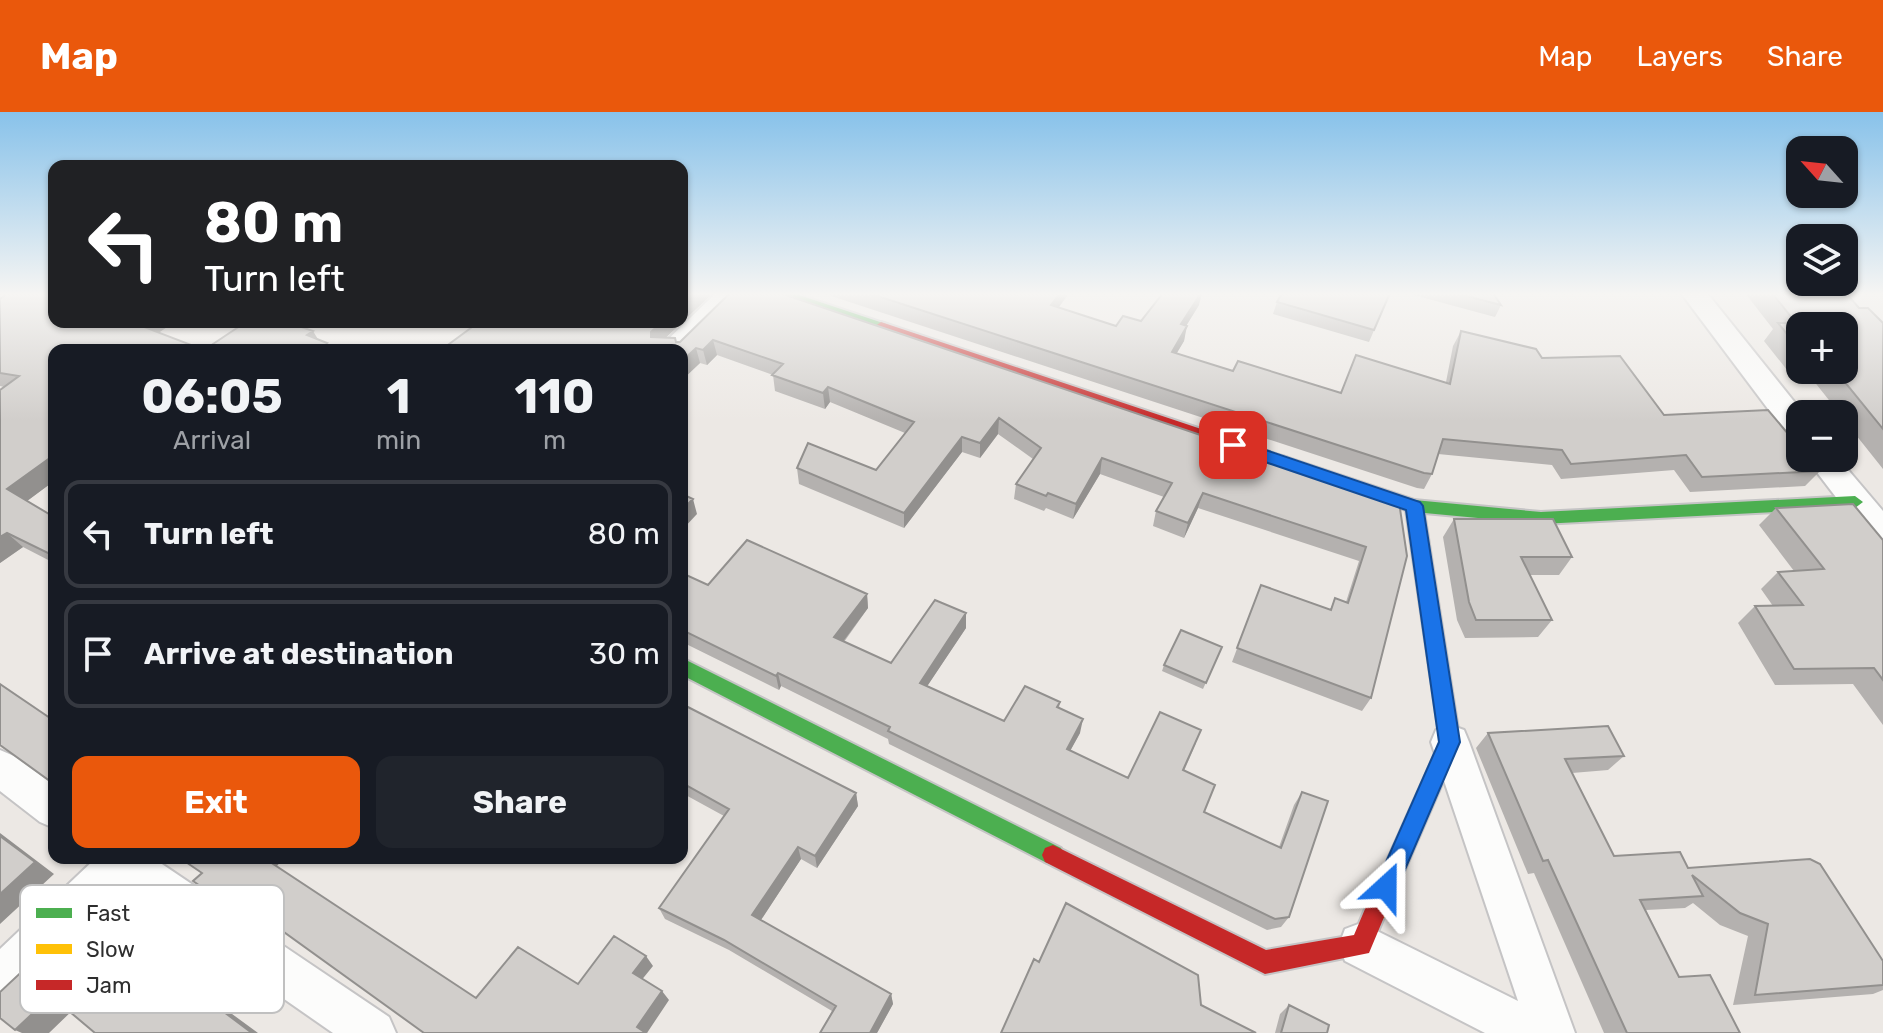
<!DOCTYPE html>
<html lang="en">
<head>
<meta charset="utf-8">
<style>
	:root { --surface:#171b24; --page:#20242c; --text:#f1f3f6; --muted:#9ea1a6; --line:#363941; --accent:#ea580c }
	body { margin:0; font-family:Rubik,sans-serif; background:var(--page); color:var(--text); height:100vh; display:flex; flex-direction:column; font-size:30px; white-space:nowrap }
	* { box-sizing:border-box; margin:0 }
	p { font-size:26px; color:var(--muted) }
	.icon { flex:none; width:44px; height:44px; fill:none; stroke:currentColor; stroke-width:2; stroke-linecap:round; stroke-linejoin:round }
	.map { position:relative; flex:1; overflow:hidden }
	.drawer { position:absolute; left:48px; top:232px; width:640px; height:520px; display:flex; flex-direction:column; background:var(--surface); border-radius:16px; box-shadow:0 2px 6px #0004 }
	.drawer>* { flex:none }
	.top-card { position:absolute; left:48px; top:48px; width:640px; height:168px; border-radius:16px; box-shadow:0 2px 6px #0004; background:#202124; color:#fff; overflow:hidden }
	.needle { width:52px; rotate:297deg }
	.tools { position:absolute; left:1786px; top:24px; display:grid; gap:16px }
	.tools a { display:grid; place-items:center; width:72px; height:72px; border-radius:16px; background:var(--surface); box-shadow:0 2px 6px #0004; font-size:40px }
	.pin { position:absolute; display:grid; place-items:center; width:68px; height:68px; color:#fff; margin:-34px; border-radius:16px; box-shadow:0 4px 12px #0006 }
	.me { position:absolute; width:88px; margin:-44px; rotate:24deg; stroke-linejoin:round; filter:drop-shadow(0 0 6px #0008) }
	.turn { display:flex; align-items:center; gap:28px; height:168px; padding:0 24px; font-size:36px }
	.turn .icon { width:104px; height:104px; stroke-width:2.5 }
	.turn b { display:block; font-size:56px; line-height:68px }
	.eta { display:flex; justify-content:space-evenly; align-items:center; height:136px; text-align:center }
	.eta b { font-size:48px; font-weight:700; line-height:56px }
	.cta { display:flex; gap:16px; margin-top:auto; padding:16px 24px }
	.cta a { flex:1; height:92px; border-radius:16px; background:var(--accent); color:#fff; font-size:32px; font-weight:700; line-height:92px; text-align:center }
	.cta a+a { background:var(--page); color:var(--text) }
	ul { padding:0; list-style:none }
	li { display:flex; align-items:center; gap:24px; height:108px; margin:0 16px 12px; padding:0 8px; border:4px solid var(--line); border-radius:16px }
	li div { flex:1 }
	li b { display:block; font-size:30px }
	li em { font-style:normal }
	header { display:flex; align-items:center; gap:48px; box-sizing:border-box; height:112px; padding:0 40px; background:var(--accent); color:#fff }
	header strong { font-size:38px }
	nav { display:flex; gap:44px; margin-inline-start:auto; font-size:28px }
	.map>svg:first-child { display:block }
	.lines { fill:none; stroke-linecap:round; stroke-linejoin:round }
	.street-casing { stroke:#c5c4c5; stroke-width:4 }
	.fast-casing { stroke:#c5c4c5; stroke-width:4 }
	.slow-casing { stroke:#c5c4c5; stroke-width:4 }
	.jam-casing { stroke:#c5c4c5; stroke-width:4 }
	.street { fill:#fcfcfb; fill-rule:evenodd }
	.fast { fill:#4caf50; fill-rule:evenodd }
	.slow { fill:#ffc107; fill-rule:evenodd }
	.jam { fill:#c62828; fill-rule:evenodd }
	.wall { fill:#b4b1af; fill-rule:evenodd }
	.shaded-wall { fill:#92908e }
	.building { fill:#d1cecb; stroke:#92908e; stroke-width:2 }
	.route { fill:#1a73e8; stroke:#114b97; stroke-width:2 }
	.key { fill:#fff; stroke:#c0c0c0; stroke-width:2 }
	.key-label { font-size:22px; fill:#2e2e2e }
</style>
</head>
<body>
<header>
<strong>Map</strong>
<nav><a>Map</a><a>Layers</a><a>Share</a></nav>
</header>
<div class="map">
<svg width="1883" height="921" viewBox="0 0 1883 921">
	<rect width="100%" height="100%" fill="#ece8e4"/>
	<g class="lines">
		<defs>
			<path id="street" d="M 716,181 L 744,181 L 682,243 L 682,238 L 657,238 Z
				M 1681,181 L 1707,181 L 1804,302 L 1800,302 L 1800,328 L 1789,325 Z
				M 1806,346 L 1838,346 L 1883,399 L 1883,434 L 1871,431 Z
				M 1450,613 L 1464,618 L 1469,630 L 1575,921 L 1485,921 L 1345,849 L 1339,833 L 1345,817 L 1361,811 L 1518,889 L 1431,630 L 1436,618 Z
				M 0,638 L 14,644 L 54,673 L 54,716 L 40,710 L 0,679 Z
				M 96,746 L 153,746 L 389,905 L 396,921 L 333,921 L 126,777 L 16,883 L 0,889 L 0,837 Z"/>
			<path id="fast" d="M 774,181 L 793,181 L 886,212 L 888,215 L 881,220 L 876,218 Z
				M 1855,384 L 1863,390 L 1855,396 L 1541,412 L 1414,400 L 1405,394 L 1414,388 L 1541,400 Z
				M 682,546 L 1061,736 L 1064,743 L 1061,750 L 1053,753 L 1045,750 L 682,563 Z"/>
			<path id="slow" d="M 1282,344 L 1420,390 L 1423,394 L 1460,630 L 1384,806 L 1376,809 L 1368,806 L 1365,798 L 1440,630 L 1406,398 L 1276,354 L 1274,350 L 1276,346 Z"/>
			<path id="jam" d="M 881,210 L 1288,346 L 1290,350 L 1288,354 L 1276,354 L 876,218 L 874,215 Z
				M 1053,733 L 1266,838 L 1354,823 L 1368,790 L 1376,787 L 1384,790 L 1387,798 L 1369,841 L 1265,862 L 1045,750 L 1042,743 L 1045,736 Z"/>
		</defs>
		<use href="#street" class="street-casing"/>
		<use href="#fast" class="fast-casing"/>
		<use href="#slow" class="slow-casing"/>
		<use href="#jam" class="jam-casing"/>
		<use href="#street" class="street"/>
		<use href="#fast" class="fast"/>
		<use href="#slow" class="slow"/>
		<use href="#jam" class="jam"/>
	</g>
	<path class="wall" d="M 682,181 L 713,181 L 666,225 L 676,230 L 680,230 L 730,181 L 1399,390 L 1371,586 L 1362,599 L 1232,550 L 1261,473 L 1330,498 L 1335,486 L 1346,490 L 1359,449 L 1198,396 L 1184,426 L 1153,414 L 1156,399 L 1164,385 L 1100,362 L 1073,407 L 1046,396 L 1044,399 L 1014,387 L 1016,372 L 1033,347 L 998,322 L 980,346 L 962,340 L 904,416 L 799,372 L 797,356 L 876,358 L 905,321 L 830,290 L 825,297 L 775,279 L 773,263 L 717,243 L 707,253 L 700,251 L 682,268 L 682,238 L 441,238 Z
		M 822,181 L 1069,181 L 1058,196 L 1116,214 L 1141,209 L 1199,193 L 1186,214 L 1184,229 L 1176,242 L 1233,259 L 1341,281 L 1446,270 L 1453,234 L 1461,219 L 1542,246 L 1664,303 L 1820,359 L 1805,374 L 1690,380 L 1674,358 L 1561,367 L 1552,353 L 1438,342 L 1432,362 L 1424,377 L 1417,376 Z
		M 1390,181 L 1369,230 L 1273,202 L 1277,190 Z
		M 1406,181 L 1493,181 L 1501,193 L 1495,205 Z
		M 1745,181 L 1846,181 L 1859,196 L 1883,211 L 1883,357 L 1844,308 L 1844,302 L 1840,302 L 1813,268 L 1795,268 L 1764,229 L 1773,217 ZM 1800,214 L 1844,258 L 1800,258 Z
		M 0,187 L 54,210 L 168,210 L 170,213 L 158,221 L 204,238 L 318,227 L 331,238 L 54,238 L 54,369 L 27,389 L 54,405 L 54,451 L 23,435 L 0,451 L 0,278 L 4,275 L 0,274 Z
		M 1776,396 L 1883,428 L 1883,613 L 1853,572 L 1775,573 L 1738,511 L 1755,494 L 1773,494 L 1761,477 L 1778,460 L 1794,459 L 1759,413 Z
		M 1454,407 L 1572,445 L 1559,463 L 1530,463 L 1552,508 L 1538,525 L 1465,526 L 1457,508 L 1443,425 Z
		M 682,461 L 708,473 L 867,482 L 868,496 L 844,530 L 891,551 L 966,501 L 966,516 L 927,574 L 1004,609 L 1060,590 L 1059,596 L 1080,621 L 1070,639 L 1128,666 L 1196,631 L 1184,659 L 1204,700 L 1279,735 L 1294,693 L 1302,680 L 1289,805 L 1281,815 L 1267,818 L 889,632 L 888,627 L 781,574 L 779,578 L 682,530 Z
		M 1222,535 L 1203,577 L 1162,559 L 1164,553 Z
		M 682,592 L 856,681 L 858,694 L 817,756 L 801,747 L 761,808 L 891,882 L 893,892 L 877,921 L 820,921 L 832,899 L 729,838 L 665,807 L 659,796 L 724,704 L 682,681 Z
		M 1488,621 L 1624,644 L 1608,658 L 1572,661 L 1614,744 L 1688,756 L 1883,849 L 1883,878 L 1873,882 L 1733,893 L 1748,824 L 1720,813 L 1693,791 L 1685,796 L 1646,798 L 1679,865 L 1740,921 L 1604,921 L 1534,761 L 1528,762 L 1476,636 Z
		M 1289,893 L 1327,921 L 1275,921 L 1280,902 Z"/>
	<path class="shaded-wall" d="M 694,181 L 713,181 L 655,236 L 651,225 L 651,220 L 662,210 L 682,210 L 682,191 Z
		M 1060,181 L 1069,181 L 1049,209 L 1051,193 Z
		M 1201,181 L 1202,181 L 1199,193 L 1178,227 L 1181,212 Z
		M 140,210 L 168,210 L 170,213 L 148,228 L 136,212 Z
		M 1187,214 L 1184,229 L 1168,256 L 1172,240 Z
		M 313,219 L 322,234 L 327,231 L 331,238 L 316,238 L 307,223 Z
		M 713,228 L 717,243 L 707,253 L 703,238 Z
		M 696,236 L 700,251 L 682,268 L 682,249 Z
		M 828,275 L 830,290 L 825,297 L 823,281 Z
		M 999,306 L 998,322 L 980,346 L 980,331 Z
		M 962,325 L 962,340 L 904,416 L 904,401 Z
		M 54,343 L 54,369 L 23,392 L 7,377 Z
		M 1102,346 L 1100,362 L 1073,407 L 1076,392 Z
		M 1203,381 L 1198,396 L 1184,426 L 1188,411 Z
		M 693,387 L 697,402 L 682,418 L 682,398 Z
		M 7,421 L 23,435 L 0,451 L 0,425 Z
		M 867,482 L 868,496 L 836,539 L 834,525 Z
		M 966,501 L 966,516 L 920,585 L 920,571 Z
		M 778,561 L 781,574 L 779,578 L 776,564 Z
		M 1083,607 L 1080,621 L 1064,650 L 1067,637 Z
		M 856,681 L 858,694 L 817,756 L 815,744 Z
		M 0,721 L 54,762 L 0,812 Z
		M 798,735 L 801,747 L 757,814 L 752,803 Z
		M 264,746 L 284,746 L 276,755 Z
		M 227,779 L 242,790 L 235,798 L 219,787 Z
		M 93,793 L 116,806 L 218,882 L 213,888 L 258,921 L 252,921 L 192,876 Z
		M 646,844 L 653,854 L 640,870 L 633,861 Z
		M 662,879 L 669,888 L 647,921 L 637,915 Z
		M 891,882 L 893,892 L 877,921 L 870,921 Z
		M 51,884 L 76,895 L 49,921 L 22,921 L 15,918 Z"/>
	<path class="building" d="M 8,181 L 44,181 L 54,182 L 54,210 L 140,210 L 136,212 L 204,238 L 246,210 L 287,210 L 313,219 L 307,223 L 327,231 L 316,238 L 54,238 L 54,343 L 7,377 L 54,405 L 54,444 L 7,421 L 0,425 L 0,278 L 19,264 L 0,261 L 0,187 Z
		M 682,181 L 694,181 L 682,191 Z
		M 730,181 L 780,181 L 1399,390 L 1407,444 L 1371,586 L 1237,536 L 1261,473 L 1331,498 L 1335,486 L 1348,491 L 1366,435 L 1203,381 L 1188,411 L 1156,399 L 1172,371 L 1102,346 L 1076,392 L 1048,381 L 1046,384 L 1016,372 L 1041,336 L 999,306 L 980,331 L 962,325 L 904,401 L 797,356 L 808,331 L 876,358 L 914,310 L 828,275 L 823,281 L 772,263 L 783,252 L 713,228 L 703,238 L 696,236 L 682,249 L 682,238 L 441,238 L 479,210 L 662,210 L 651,220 L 651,225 L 675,226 L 676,230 L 680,230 Z
		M 868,181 L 1060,181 L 1051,193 L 1116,214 L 1123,204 L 1141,209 L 1163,181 L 1201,181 L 1181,212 L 1187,214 L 1172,240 L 1233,259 L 1238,249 L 1341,281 L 1356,243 L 1450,272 L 1461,219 L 1536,237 L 1542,246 L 1620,244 L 1664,303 L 1768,298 L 1800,336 L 1800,346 L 1809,346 L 1820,359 L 1702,365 L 1686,343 L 1571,352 L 1562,338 L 1443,327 L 1432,362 L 1424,361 Z
		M 1282,181 L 1390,181 L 1374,218 L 1277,190 Z
		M 1455,181 L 1493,181 L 1501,193 Z
		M 1772,181 L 1846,181 L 1859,196 L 1868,196 L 1883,211 L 1883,317 L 1835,258 L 1844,258 L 1844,214 L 1800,214 L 1800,238 L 1778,211 L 1796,211 Z
		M 682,382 L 693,387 L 682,398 Z
		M 1853,392 L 1883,428 L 1883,568 L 1874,556 L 1794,557 L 1755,494 L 1803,493 L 1778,460 L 1824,457 L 1776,396 Z
		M 1454,407 L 1553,407 L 1572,445 L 1521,445 L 1552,508 L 1476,508 L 1469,490 Z
		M 747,428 L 867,482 L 834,525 L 891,551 L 935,488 L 966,501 L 920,571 L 1004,609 L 1025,574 L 1060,590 L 1057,595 L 1083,607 L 1067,637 L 1128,666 L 1160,600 L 1201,618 L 1183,658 L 1215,673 L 1204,700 L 1281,736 L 1302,680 L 1328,689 L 1289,805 L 1275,807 L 888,619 L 890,615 L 778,561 L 776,564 L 682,518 L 682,461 L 708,473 Z
		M 1181,518 L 1222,535 L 1206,571 L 1164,553 Z
		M 0,572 L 50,606 L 54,602 L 54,672 L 0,633 Z
		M 682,592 L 856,681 L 815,744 L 798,735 L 752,803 L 891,882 L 870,921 L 820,921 L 836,894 L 724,828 L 659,796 L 729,697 L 682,671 Z
		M 1608,614 L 1624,644 L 1565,647 L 1614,744 L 1680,740 L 1688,756 L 1810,747 L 1820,752 L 1883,849 L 1883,873 L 1755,883 L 1768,812 L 1740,801 L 1692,763 L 1703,784 L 1640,788 L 1679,865 L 1710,863 L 1740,921 L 1627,921 L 1548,748 L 1543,749 L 1488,621 Z
		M 0,724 L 35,750 L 0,782 Z
		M 180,746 L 264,746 L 476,886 L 518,835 L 578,872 L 614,824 L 646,844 L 633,861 L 662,879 L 637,915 L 646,921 L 424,921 L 227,779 L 219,787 L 193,769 L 202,761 Z
		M 1066,791 L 1198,863 L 1201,893 L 1256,921 L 1001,921 L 1034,847 L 1039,850 Z
		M 93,793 L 198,871 L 192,876 L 252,921 L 95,921 L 51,884 L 15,918 L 0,906 L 0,880 Z
		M 1289,893 L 1329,913 L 1327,921 L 1281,921 Z"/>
	<linearGradient id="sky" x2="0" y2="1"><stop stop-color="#88c2ea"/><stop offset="0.59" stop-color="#f6f5f3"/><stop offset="1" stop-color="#f6f5f3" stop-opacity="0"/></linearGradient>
	<rect width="1883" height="309" fill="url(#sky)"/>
	<path class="route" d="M 1233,327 L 1420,390 L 1423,394 L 1460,630 L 1394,783 L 1386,786 L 1378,783 L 1375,775 L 1439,630 L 1406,398 L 1227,337 L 1227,329 Z"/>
	<rect x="20" y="773" width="264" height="128" rx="12" class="key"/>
	<rect x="36" y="796" width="36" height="10" fill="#4caf50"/>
	<rect x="36" y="832" width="36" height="10" fill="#ffc107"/>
	<rect x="36" y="868" width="36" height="10" fill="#c62828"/>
	<g class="key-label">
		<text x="86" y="809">Fast</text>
		<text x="86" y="845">Slow</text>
		<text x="86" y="881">Jam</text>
	</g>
</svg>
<div class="tools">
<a><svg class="needle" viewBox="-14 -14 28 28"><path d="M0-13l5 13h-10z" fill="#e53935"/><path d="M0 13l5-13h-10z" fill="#9ea1a6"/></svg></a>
<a><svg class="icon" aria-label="layers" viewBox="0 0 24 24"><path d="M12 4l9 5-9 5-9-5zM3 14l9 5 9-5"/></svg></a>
<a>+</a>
<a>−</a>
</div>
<div class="pin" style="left:1233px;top:333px;background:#d93025"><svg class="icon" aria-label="arrive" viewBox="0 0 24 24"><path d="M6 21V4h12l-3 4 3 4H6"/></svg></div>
<svg class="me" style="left:1386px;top:775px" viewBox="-20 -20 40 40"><path d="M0-17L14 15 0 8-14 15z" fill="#1a73e8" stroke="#fff" stroke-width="4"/></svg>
<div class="top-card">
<div class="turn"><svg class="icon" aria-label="left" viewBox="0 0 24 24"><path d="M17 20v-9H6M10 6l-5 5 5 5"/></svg><div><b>80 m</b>Turn left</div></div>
</div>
<section class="drawer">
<div class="eta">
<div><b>06:05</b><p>Arrival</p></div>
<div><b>1</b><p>min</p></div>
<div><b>110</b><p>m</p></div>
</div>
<ul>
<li><svg class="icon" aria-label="left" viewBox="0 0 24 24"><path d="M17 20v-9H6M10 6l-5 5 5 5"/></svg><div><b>Turn left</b></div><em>80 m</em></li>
<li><svg class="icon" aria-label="arrive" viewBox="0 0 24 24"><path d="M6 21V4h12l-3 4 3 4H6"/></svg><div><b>Arrive at destination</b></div><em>30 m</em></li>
</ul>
<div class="cta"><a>Exit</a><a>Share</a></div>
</section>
</div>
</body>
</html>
